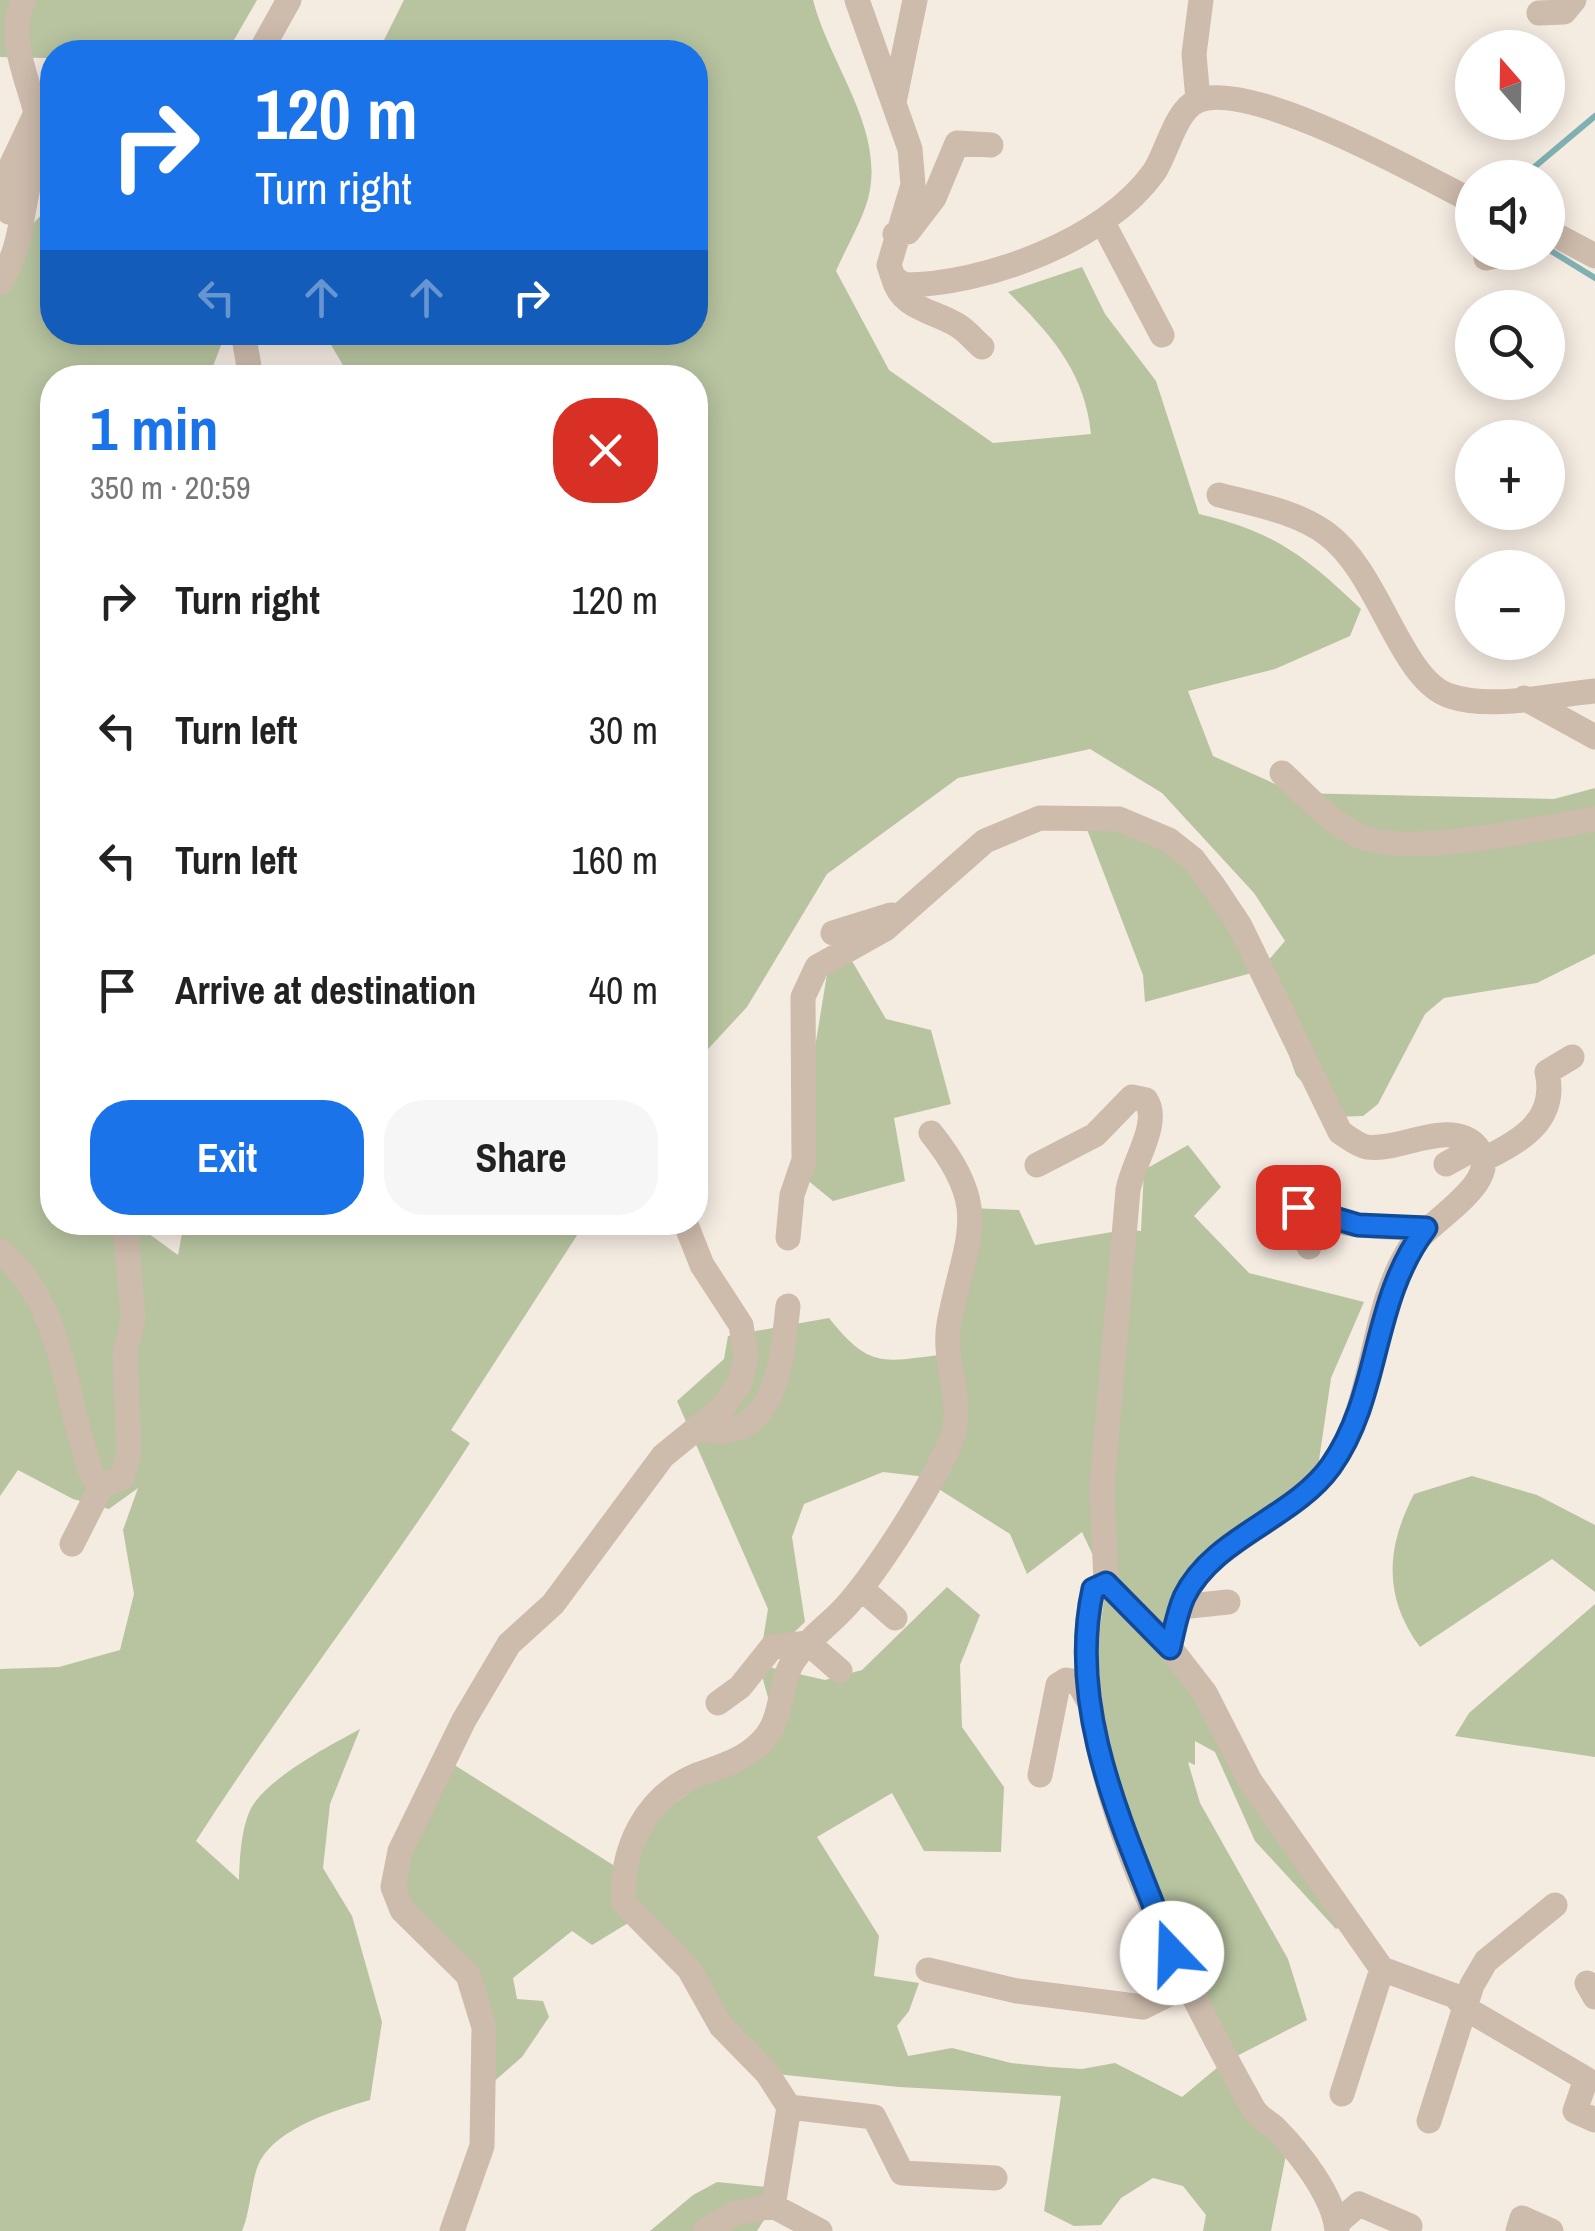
<!DOCTYPE html>
<html lang="en">
<head>
<meta charset="utf-8">
<style>
	:root { --surface:#fff; --page:#f6f6f6; --text:#222; --muted:#767676; --accent:#1a73e8 }
	body { margin:0; font-family:"Archivo Narrow",sans-serif; background:var(--page); color:var(--text); height:100vh; display:flex; flex-direction:column; font-size:38px; white-space:nowrap }
	* { box-sizing:border-box; margin:0 }
	p { font-size:32px; color:var(--muted) }
	.icon { flex:none; width:55px; height:55px; fill:none; stroke:currentColor; stroke-width:2; stroke-linecap:round; stroke-linejoin:round }
	.map { position:relative; flex:1; overflow:hidden }
	.drawer { position:absolute; left:40px; top:365px; width:668px; height:870px; display:flex; flex-direction:column; background:var(--surface); border-radius:40px; box-shadow:0 5px 25px #0003 }
	.drawer>* { flex:none }
	.banner { position:absolute; left:40px; top:40px; width:668px; height:305px; border-radius:40px; box-shadow:0 5px 25px #0003; background:#1a73e8; color:#fff; overflow:hidden }
	.needle { width:65px; rotate:340deg }
	.buttons { position:absolute; left:1455px; top:30px; display:grid; gap:20px }
	.buttons a { display:grid; place-items:center; width:110px; height:110px; border-radius:50%; background:var(--surface); box-shadow:0 5px 25px #0003; font-size:50px }
	.pin { position:absolute; display:grid; place-items:center; width:85px; height:85px; color:#fff; margin:-42px; border-radius:20px; box-shadow:0 5px 15px #0006 }
	.me { position:absolute; width:110px; margin:-55px; rotate:339deg; stroke-linejoin:round; filter:drop-shadow(0 0 8px #0008) }
	.turn { display:flex; align-items:center; gap:35px; height:210px; padding:0 50px; font-size:45px }
	.turn .icon { width:130px; height:130px; stroke-width:2.5 }
	.turn b { display:block; font-size:70px; line-height:85px }
	.lanes { display:flex; align-items:center; height:95px; padding:0 50px; background:#0003; justify-content:center; gap:50px; direction:ltr }
	.lanes .off { opacity:.35 }
	.round { display:grid; place-items:center; flex:none; width:105px; height:105px; border-radius:40px; background:var(--page) }
	.headline { display:flex; align-items:center; justify-content:space-between; height:170px; padding:0 50px }
	h1 { font-size:60px; font-weight:700; line-height:75px; color:var(--accent) }
	.primary-button { display:flex; gap:20px; margin-top:auto; padding:20px 50px }
	.primary-button a { flex:1; height:115px; border-radius:40px; background:var(--accent); color:#fff; font-size:40px; font-weight:700; line-height:115px; text-align:center }
	.primary-button a+a { background:var(--page); color:var(--text) }
	ul { padding:0; list-style:none }
	li { display:flex; align-items:center; gap:30px; height:130px; padding:0 50px }
	li div { flex:1 }
	li b { display:block; font-size:38px }
	li em { font-style:normal }
	.map>svg:first-child { display:block }
	.green { fill:#b8c4a0; fill-rule:evenodd }
	.lines { fill:none; stroke-linecap:round; stroke-linejoin:round }
	.stream { stroke:#7fb0b2; stroke-width:6 }
	.minor { stroke:#cdbbac; stroke-width:25 }
	.route-casing { stroke:#114b97; stroke-width:25 }
	.route { stroke:#1a73e8; stroke-width:18 }
</style>
</head>
<body>
<div class="map">
<svg width="1595" height="2231" viewBox="0 0 1595 2231">
	<rect width="100%" height="100%" fill="#f4ebe1"/>
	<path class="green" d="M 0,0 L 257,0 L 227,52 L 52,52 L 52,117 L 47,58 L 0,57 Z
		M 404,0 L 813,0 C 830,66 886,130 868,199 C 861,223 846,248 836,271 L 889,370 L 993,443 L 1091,434 C 1085,372 1051,334 1008,292 L 1082,267 L 1105,314 L 1156,381 L 1199,514 C 1275,532 1305,556 1361,609 L 1350,636 L 1275,669 L 1188,691 L 1213,756 L 1295,793 L 1554,799 L 1595,788 L 1595,954 L 1537,983 L 1444,998 L 1425,1014 L 1378,1104 L 1363,1116 L 1334,1117 L 1296,1075 L 1259,971 L 1145,1002 L 1143,975 L 1078,806 L 1174,845 L 1260,970 L 1285,941 L 1254,893 L 1162,793 L 1090,749 L 958,778 L 827,874 L 747,1007 L 695,1063 L 695,378 L 350,377 L 324,333 L 695,332 L 695,52 L 378,52 Z
		M 52,173 L 52,332 L 242,333 L 223,340 L 209,377 L 52,378 L 52,1010 L 43,1029 L 52,1035 L 52,1222 L 134,1223 L 178,1255 L 184,1223 L 585,1223 L 451,1430 L 470,1443 C 383,1579 283,1705 196,1841 L 239,1880 C 240,1857 241,1821 255,1802 C 277,1773 329,1746 360,1729 L 330,1804 L 323,1868 L 352,1916 L 382,2022 L 370,2100 C 336,2110 279,2127 260,2161 C 251,2178 251,2210 242,2231 L 0,2231 L 0,1669 L 59,1667 L 120,1650 L 134,1594 L 123,1530 L 138,1488 L 109,1509 L 73,1499 L 18,1470 L 0,1496 L 0,259 L 43,213 Z
		M 842,944 L 886,1019 L 931,1030 L 951,1104 L 894,1118 L 905,1181 L 833,1201 L 795,1170 L 828,968 Z
		M 1188,1145 L 1221,1187 L 1194,1216 L 1249,1273 L 1364,1302 L 1331,1378 L 1317,1474 L 1209,1559 L 1170,1648 L 1350,1920 L 1336,1929 L 1255,1841 L 1215,1752 L 1195,1741 L 1195,1765 L 1188,1762 L 1200,1803 L 1288,1959 L 1307,2020 L 1225,2062 L 1288,2145 L 1271,2231 L 1203,2231 L 1206,2215 L 1183,2186 L 1153,2178 L 1121,2198 L 1101,2225 L 1074,2226 L 1044,2211 L 1061,2096 L 899,2087 L 767,2073 L 638,1917 L 592,1945 L 572,1931 L 513,1978 L 517,1999 L 543,2001 L 549,2017 L 522,2057 L 483,2091 L 468,1975 L 402,1910 L 400,1851 L 444,1766 L 456,1766 L 621,1870 L 643,1825 L 724,1768 L 772,1712 L 759,1665 L 768,1609 L 677,1401 L 724,1359 L 728,1336 L 829,1318 C 871,1371 884,1361 948,1354 L 969,1208 L 1019,1210 L 1035,1245 L 1124,1230 L 1141,1231 L 1144,1170 ZM 883,1472 L 918,1476 L 1010,1534 L 1027,1574 L 1082,1532 L 1106,1583 L 1090,1705 L 1185,1986 L 1224,2062 L 1182,2097 L 1115,2063 L 1082,2069 L 1050,2067 L 1011,2063 L 952,2048 L 908,2056 L 897,2026 L 909,2011 L 919,1983 L 874,1976 L 879,1936 L 817,1837 L 892,1793 L 924,1851 L 1001,1852 L 1004,1787 L 962,1727 L 960,1665 L 980,1615 L 947,1587 L 862,1670 L 825,1680 L 760,1665 L 805,1622 L 792,1537 L 804,1504 Z
		M 1472,1476 L 1537,1495 L 1595,1525 L 1595,1592 L 1552,1559 L 1420,1647 C 1383,1597 1386,1548 1414,1494 Z
		M 1595,1604 L 1595,1757 L 1455,1736 L 1469,1713 Z
		M 717,2182 L 777,2188 L 773,2206 L 757,2231 L 650,2231 L 693,2195 Z"/>
	<g class="lines">
		<path class="stream" d="M 1507,178 L 1532,169 L 1595,116
			M 1548,249 L 1595,278"/>
		<path class="minor" d="M 857,0 L 910,149 L 913,185 L 889,265 L 893,277 L 904,285 C 984,285 1106,240 1154,172 C 1167,153 1175,111 1197,101 C 1249,78 1421,175 1472,201
			M 1539,13 L 1564,12 L 1574,0
			M 260,52 L 289,0
			M 1198,100 L 1194,54 L 1201,0
			M 894,102 L 915,0
			M 9,212 L 11,166 L 36,113
			M 1102,221 L 1162,335
			M 1548,231 L 1595,256
			M 895,234 L 908,232 L 934,198 L 957,143 L 991,145
			M 1486,258 L 1520,252
			M 893,277 C 901,309 932,310 957,325 C 966,330 974,340 982,347
			M 0,282 C 20,250 20,223 28,188 C 32,169 42,155 40,135 C 37,93 2,42 24,0
			M 243,332 L 251,378
			M 1219,495 C 1254,504 1298,512 1327,534 C 1380,573 1400,680 1450,696 C 1492,710 1551,695 1595,691
			M 1524,698 L 1595,737
			M 1282,773 C 1306,795 1329,822 1359,836 C 1405,858 1542,828 1595,819
			M 833,933 L 891,915
			M 1484,1159 C 1522,1141 1558,1119 1547,1072 L 1572,1057
			M 1446,1164 L 1477,1147
			M 1037,1165 L 1095,1135 L 1132,1097 L 1146,1100 C 1161,1123 1133,1162 1128,1190 L 1102,1486 L 1106,1583 L 1170,1648 L 1205,1693 L 1250,1781 L 1382,1969 L 1455,1996 L 1465,2008 L 1586,2079 L 1575,2111 L 1595,2120
			M 1287,1198 C 1325,1229 1380,1227 1426,1228
			M 788,1238 L 792,1195 L 804,1160 L 803,997 L 817,967 L 885,929 L 985,841 L 1040,818 L 1119,819 L 1169,840 L 1193,859 L 1212,884 L 1240,926 L 1340,1132 C 1349,1138 1357,1145 1367,1147 C 1399,1152 1450,1118 1476,1146 C 1508,1180 1428,1221 1410,1248 C 1367,1316 1378,1402 1330,1467 C 1292,1519 1213,1538 1184,1597 C 1176,1613 1174,1631 1170,1648
			M 1309,1247 L 1319,1215
			M 0,1251 C 67,1307 63,1401 93,1477 L 102,1485 L 122,1478 L 129,1452 L 125,1353 L 133,1319 L 125,1222
			M 696,1428 C 777,1449 782,1360 788,1306
			M 72,1544 L 102,1485
			M 1106,1583 L 1093,1589 C 1058,1745 1178,1974 1253,2108 C 1258,2117 1267,2121 1275,2128 C 1299,2152 1334,2196 1337,2231
			M 861,1588 L 895,1618
			M 1180,1607 L 1228,1602
			M 718,1703 L 740,1687 L 772,1647 L 808,1643 L 840,1671
			M 1040,1775 L 1058,1685 L 1066,1680 L 1078,1682 L 1088,1700
			M 928,1970 L 1017,1991 L 1143,2007 L 1185,1986
			M 1587,1983 L 1595,1997
			M 1342,2094 L 1382,1969
			M 789,2107 L 874,2117 L 902,2173 L 995,2178
			M 1429,2121 L 1472,1985 L 1486,1961 L 1555,1905
			M 773,2206 L 820,2231
			M 1336,2224 L 1359,2204 L 1410,2226
			M 452,2231 L 482,2146 L 484,2027 L 468,1975 L 402,1910 L 393,1887 L 400,1851 L 464,1720 L 509,1644 L 553,1604 L 663,1456 L 723,1407 L 740,1383 L 746,1356 L 741,1325 L 702,1265 L 685,1222
			M 705,2231 L 735,2213 L 773,2206 L 789,2107 L 767,2073 L 721,2026 L 689,1969 L 624,1903 C 620,1850 645,1797 697,1775 C 721,1766 745,1760 763,1740 C 785,1717 777,1682 796,1657 C 811,1636 833,1622 849,1603 C 880,1567 931,1487 950,1443 C 967,1405 942,1364 949,1324 C 965,1237 994,1211 931,1133
			M 1518,2231 L 1522,2218 L 1551,2231"/>
	</g>
	<g class="lines">
		<defs>
			<path id="route" d="M 1172,1953 C 1129,1838 1065,1715 1093,1589 L 1106,1583 L 1170,1648 C 1174,1631 1177,1613 1184,1597 C 1213,1537 1293,1519 1331,1466 C 1382,1393 1370,1302 1426,1228 L 1358,1225 L 1298,1207"/>
		</defs>
		<use href="#route" class="route-casing"/>
		<use href="#route" class="route"/>
	</g>
</svg>
<div class="buttons">
<a><svg class="needle" viewBox="-14 -14 28 28"><path d="M0-13l5 13h-10z" fill="#e53935"/><path d="M0 13l5-13h-10z" fill="#767676"/></svg></a>
<a><svg class="icon" aria-label="sound" viewBox="0 0 24 24"><path d="M4 9h4l5-4v14l-5-4H4zM17 9q2 3 0 6"/></svg></a>
<a><svg class="icon" aria-label="search" viewBox="0 0 24 24"><circle cx="10" cy="10" r="6"/><path d="M15 15l6 6"/></svg></a>
<a>+</a>
<a>−</a>
</div>
<div class="pin" style="left:1298px;top:1207px;background:#d93025"><svg class="icon" aria-label="arrive" viewBox="0 0 24 24"><path d="M6 21V4h12l-3 4 3 4H6"/></svg></div>
<svg class="me" style="left:1172px;top:1953px" viewBox="-20 -20 40 40"><circle r="19" fill="#fff"/><path d="M0-13L10 11 0 6-10 11z" fill="#1a73e8"/></svg>
<div class="banner">
<div class="turn"><svg class="icon" aria-label="right" viewBox="0 0 24 24"><path d="M7 20v-9h11M14 6l5 5-5 5"/></svg><div><b>120 m</b>Turn right</div></div>
<div class="lanes"><svg class="icon off" aria-label="left" viewBox="0 0 24 24"><path d="M17 20v-9H6M10 6l-5 5 5 5"/></svg><svg class="icon off" aria-label="ahead" viewBox="0 0 24 24"><path d="M12 20V5M6 11l6-6 6 6"/></svg><svg class="icon off" aria-label="ahead" viewBox="0 0 24 24"><path d="M12 20V5M6 11l6-6 6 6"/></svg><svg class="icon" aria-label="right" viewBox="0 0 24 24"><path d="M7 20v-9h11M14 6l5 5-5 5"/></svg></div>
</div>
<section class="drawer">
<div class="headline"><div><h1>1 min</h1><p>350 m · 20:59</p></div><a class="round" style="background:#d93025;color:#fff"><svg class="icon" aria-label="close" viewBox="0 0 24 24"><path d="M6 6l12 12M18 6L6 18"/></svg></a></div>
<ul>
<li><svg class="icon" aria-label="right" viewBox="0 0 24 24"><path d="M7 20v-9h11M14 6l5 5-5 5"/></svg><div><b>Turn right</b></div><em>120 m</em></li>
<li><svg class="icon" aria-label="left" viewBox="0 0 24 24"><path d="M17 20v-9H6M10 6l-5 5 5 5"/></svg><div><b>Turn left</b></div><em>30 m</em></li>
<li><svg class="icon" aria-label="left" viewBox="0 0 24 24"><path d="M17 20v-9H6M10 6l-5 5 5 5"/></svg><div><b>Turn left</b></div><em>160 m</em></li>
<li><svg class="icon" aria-label="arrive" viewBox="0 0 24 24"><path d="M6 21V4h12l-3 4 3 4H6"/></svg><div><b>Arrive at destination</b></div><em>40 m</em></li>
</ul>
<div class="primary-button"><a>Exit</a><a>Share</a></div>
</section>
</div>
</body>
</html>
